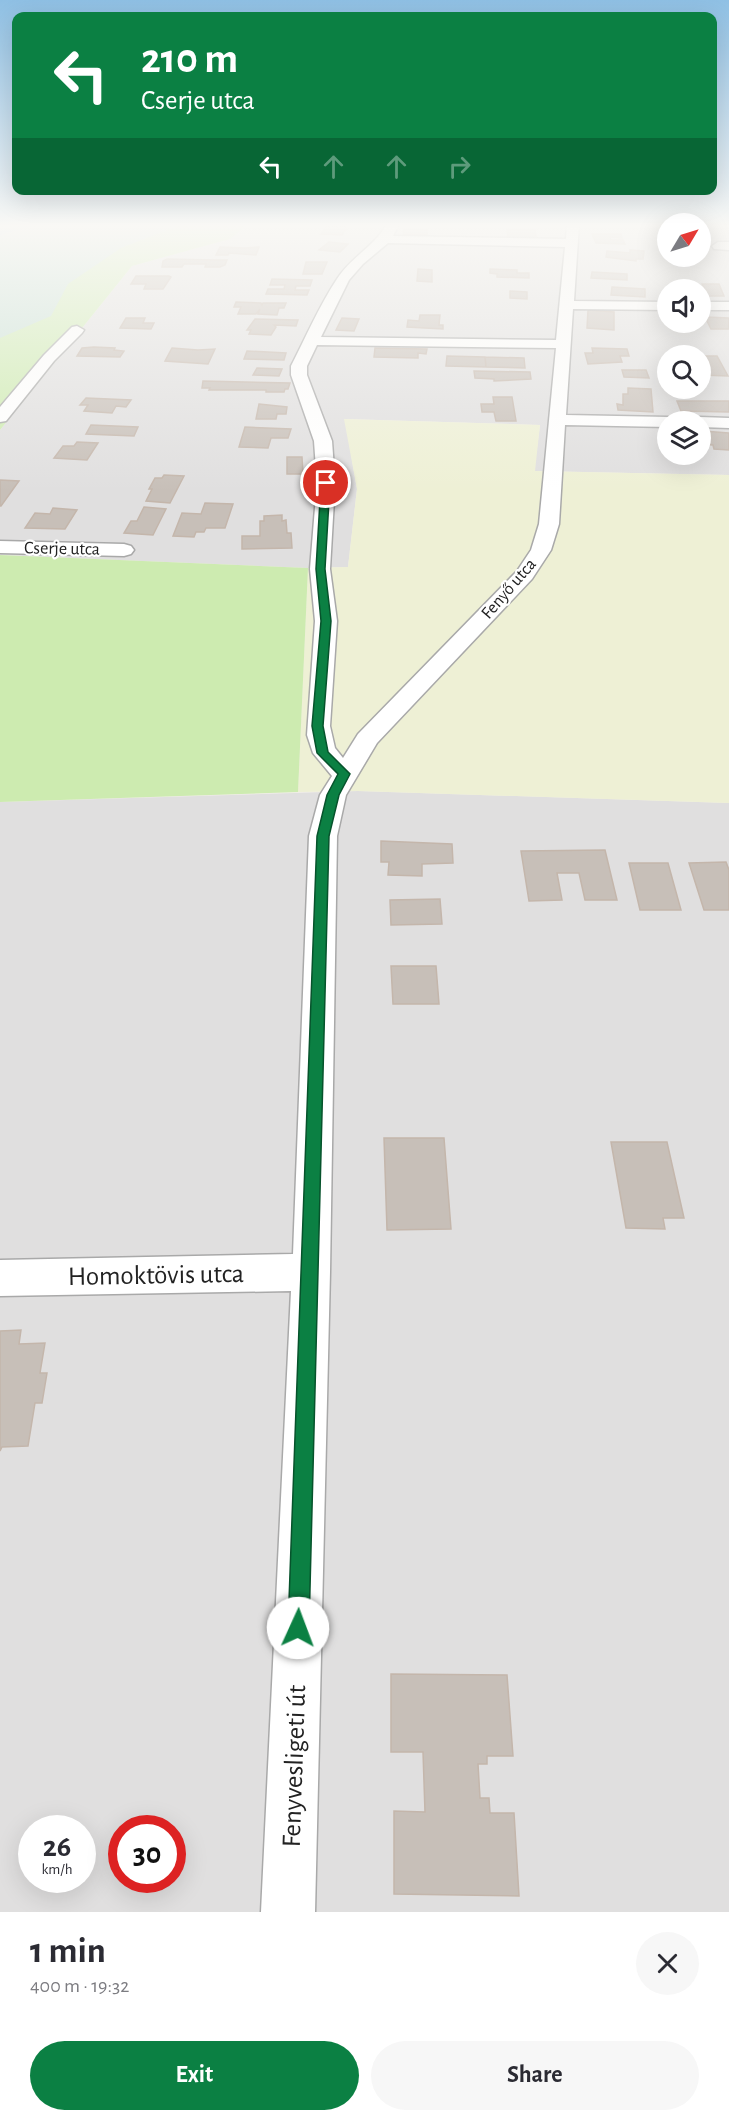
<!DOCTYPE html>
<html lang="en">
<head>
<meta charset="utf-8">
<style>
	:root { --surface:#fff; --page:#f7f7f7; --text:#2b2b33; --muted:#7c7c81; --accent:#0b8043 }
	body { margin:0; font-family:"Alegreya Sans",sans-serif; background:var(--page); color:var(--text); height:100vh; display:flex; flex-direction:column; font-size:22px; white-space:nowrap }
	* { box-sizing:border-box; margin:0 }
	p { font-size:20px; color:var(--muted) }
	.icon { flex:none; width:33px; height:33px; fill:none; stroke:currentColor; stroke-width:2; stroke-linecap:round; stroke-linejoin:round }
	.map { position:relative; height:1912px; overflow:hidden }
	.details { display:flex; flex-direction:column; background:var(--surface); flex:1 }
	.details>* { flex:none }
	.hud { position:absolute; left:12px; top:12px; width:705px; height:183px; border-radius:12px; box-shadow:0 6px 24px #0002; background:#0b8043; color:#fff; overflow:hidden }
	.needle { width:39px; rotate:52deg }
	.tools { position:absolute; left:657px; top:213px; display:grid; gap:12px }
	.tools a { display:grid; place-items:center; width:54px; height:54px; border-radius:50%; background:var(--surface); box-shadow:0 6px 24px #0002; font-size:30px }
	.speed { position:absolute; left:18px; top:1815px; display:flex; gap:12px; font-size:30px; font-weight:700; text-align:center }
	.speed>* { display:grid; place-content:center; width:78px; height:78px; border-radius:50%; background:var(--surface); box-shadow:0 6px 24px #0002; line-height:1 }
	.speed small { font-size:15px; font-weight:400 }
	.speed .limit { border:9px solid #d22; background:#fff; color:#111 }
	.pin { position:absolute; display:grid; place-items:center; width:51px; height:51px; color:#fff; margin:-26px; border:3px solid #fff; border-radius:50%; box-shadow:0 2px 6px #0007 }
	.me { position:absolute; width:66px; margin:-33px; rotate:2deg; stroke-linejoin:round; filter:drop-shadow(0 0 4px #0008) }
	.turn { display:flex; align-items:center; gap:21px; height:126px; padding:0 30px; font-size:27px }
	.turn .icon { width:78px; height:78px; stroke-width:2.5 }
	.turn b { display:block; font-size:42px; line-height:51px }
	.lanes { display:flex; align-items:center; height:57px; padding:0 30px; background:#0003; justify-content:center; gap:30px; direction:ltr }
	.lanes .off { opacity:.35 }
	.round { display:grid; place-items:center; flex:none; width:63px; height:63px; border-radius:32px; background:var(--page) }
	.overview { display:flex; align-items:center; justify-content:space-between; height:102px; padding:0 30px }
	h1 { font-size:36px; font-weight:700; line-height:45px }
	.button { display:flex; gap:12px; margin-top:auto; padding:12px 30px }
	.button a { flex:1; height:69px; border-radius:36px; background:var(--accent); color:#fff; font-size:24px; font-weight:700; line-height:69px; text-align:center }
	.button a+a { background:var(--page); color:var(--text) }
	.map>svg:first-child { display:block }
	.residential { fill:#e0dfdf; fill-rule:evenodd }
	.farmland { fill:#eef0d5 }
	.grass { fill:#cdebb0 }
	.wetland { fill:#c6e0d4 }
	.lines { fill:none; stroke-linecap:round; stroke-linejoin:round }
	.stream { stroke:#aad3df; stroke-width:4 }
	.building { fill:#c7bfb8; stroke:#c4b6ab; stroke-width:1.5 }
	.minor-casing { stroke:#a9a9a9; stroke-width:3 }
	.minor { fill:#fff; fill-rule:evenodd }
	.route { fill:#0b8043; stroke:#07532c; stroke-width:1.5 }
	.labels { text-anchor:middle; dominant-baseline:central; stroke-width:4.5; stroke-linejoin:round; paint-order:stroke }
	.far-street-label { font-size:18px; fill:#222; stroke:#fff }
	.near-street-label { font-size:27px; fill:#222; stroke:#fff }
</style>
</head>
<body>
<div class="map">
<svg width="729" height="1912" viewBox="0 0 729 1912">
	<rect width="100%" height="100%" fill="#f2efe9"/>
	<path class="residential" d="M 248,224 L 667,224 L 668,256 L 700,256 L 701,224 L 729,224 L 729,475 L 534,471 L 540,425 L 345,419 L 357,489 L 348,567 L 308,568 L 0,555 L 0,430 L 132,266 L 230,239 ZM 668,290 L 700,290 L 700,322 L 668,322 ZM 668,356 L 700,356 L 700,388 L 668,388 ZM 668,422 L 700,422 L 700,454 L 668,454 Z
		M 358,791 L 729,803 L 729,1912 L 0,1912 L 0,802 ZM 32,1828 L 82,1828 L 82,1880 L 32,1880 ZM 122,1828 L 172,1828 L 172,1880 L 122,1880 Z"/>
	<path class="farmland" d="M 344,419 L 540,425 L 535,471 L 729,475 L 729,803 L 358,791 L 298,792 L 308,568 L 348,567 L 357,489 Z"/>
	<path class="grass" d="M 16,224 L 248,224 L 230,239 L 132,266 L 0,430 L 0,228 Z
		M 0,555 L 308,568 L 298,792 L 0,802 Z"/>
	<path class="wetland" d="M 0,224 L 182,224 L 121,248 L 68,284 L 51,316 L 0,338 Z"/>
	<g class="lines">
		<path class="stream" d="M 0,233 L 31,224"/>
	</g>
	<path class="building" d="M 328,224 L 349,224 L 342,235 L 321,234 Z
		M 404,229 L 427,230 L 427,235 L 403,235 Z
		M 507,230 L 535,230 L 536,237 L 508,237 Z
		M 592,234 L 621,234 L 622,238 L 610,237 L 611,240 L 623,240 L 625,244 L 596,243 Z
		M 329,242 L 348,244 L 340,252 L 319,250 Z
		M 220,247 L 245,248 L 259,247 L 256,255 L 229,253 L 228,255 L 216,255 Z
		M 630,250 L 644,251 L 643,259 L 636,259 L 636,261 L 606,257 L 607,251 L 630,253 Z
		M 167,259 L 215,260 L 227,260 L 225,265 L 220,267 L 205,267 L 206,264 L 184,264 L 182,267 L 162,267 L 163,261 Z
		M 306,262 L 327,262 L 322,274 L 303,274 Z
		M 418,269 L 432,270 L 432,282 L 417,281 Z
		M 490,269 L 517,270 L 517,273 L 529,273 L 529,278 L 497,277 L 497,274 L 490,273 Z
		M 592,272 L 627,274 L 627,280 L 591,278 Z
		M 136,276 L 169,276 L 171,277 L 163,289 L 144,289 L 146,284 L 131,284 Z
		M 272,279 L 312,280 L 310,286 L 296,286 L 295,290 L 309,290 L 307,295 L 266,294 L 268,289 L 284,289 L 285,285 L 270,285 Z
		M 702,284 L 719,284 L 724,296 L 700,296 L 700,290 L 692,287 L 704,288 Z
		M 612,287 L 645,289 L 645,297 L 611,295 Z
		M 510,291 L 527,292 L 527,299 L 510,298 Z
		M 236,302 L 261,303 L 262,305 L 263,303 L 286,303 L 284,308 L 279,308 L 277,315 L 258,314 L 260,309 L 256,314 L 238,314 L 241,307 L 234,307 Z
		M 588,310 L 614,312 L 614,330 L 587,328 Z
		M 420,315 L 440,315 L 439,325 L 443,325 L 443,329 L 407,327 L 408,320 L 419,321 Z
		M 705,317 L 729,318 L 729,329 L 711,329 Z
		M 126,318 L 145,318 L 143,323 L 154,323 L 151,329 L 120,328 Z
		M 342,318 L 359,319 L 354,331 L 336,330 Z
		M 255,319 L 298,320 L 296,326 L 274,325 L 276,327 L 271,335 L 249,334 L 251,330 L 247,330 Z
		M 94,347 L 115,348 L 114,350 L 124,351 L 120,357 L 77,356 L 82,348 Z
		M 172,348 L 198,350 L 215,349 L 208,364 L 165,361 Z
		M 375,348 L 427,349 L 426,354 L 418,353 L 418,358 L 374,357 Z
		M 592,348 L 627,349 L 629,356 L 620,356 L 622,362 L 588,364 L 585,353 L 593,353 Z
		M 247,351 L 286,353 L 284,360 L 244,359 Z
		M 447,356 L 485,357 L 486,367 L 446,366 Z
		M 700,356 L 717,356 L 728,376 L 700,375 Z
		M 485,357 L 524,358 L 525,368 L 486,367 Z
		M 257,368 L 282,369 L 279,376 L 253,375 Z
		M 622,370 L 646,370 L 649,378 L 624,377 Z
		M 474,371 L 530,372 L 531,379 L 494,381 L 494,379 L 475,378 Z
		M 203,381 L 290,383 L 288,389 L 285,389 L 284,392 L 266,392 L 266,390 L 209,390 L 210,388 L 202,388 Z
		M 628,388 L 651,389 L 653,412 L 618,410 L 617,404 L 623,405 L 623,394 L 628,394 Z
		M 493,397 L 512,397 L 516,421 L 496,421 L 494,412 L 482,412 L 481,404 L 494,404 Z
		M 86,398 L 131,400 L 126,407 L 116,406 L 112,413 L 84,411 L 88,405 L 80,405 Z
		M 677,401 L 729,401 L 729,412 L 681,411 Z
		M 259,404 L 287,407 L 286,414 L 277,414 L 276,419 L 256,419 Z
		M 91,425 L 138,427 L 134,436 L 86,434 Z
		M 245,427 L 291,429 L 288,438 L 271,438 L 268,448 L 239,447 Z
		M 703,431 L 729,433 L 729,450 L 714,449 L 713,445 L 700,444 L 700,434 L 704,435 Z
		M 77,442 L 98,443 L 87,460 L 54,458 L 63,446 L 74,446 Z
		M 287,457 L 302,457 L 303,474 L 287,474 Z
		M 164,475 L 184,476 L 170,503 L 146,501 L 152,489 L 149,489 L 155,478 L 162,478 Z
		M 0,480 L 19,481 L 1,506 L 0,506 Z
		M 205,503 L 233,504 L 225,528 L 206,528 L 204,532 L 196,532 L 194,537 L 173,536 L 182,513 L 201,514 Z
		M 144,507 L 166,509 L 153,535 L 124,533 L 131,521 L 137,521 Z
		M 53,508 L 77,510 L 65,529 L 25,528 L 35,513 L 50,514 Z
		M 282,515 L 282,521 L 286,520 L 287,533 L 291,533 L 292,548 L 242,549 L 242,536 L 260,536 L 260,521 L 264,521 L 264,516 Z
		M 381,841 L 452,844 L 453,863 L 422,864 L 422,876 L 388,875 L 389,862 L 381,862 Z
		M 605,850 L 617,900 L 585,900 L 579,873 L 557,873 L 562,900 L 529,901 L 521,851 Z
		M 726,862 L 729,870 L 729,910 L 704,910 L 689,863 Z
		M 629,863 L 668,863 L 681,910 L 640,910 Z
		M 440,899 L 442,924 L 391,925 L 390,900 Z
		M 391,966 L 436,966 L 439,1004 L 393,1004 Z
		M 384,1138 L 444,1138 L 451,1229 L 387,1230 Z
		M 611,1142 L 667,1142 L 684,1218 L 663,1218 L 665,1229 L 626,1228 Z
		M 21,1330 L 19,1344 L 45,1343 L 40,1373 L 47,1373 L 42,1403 L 35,1403 L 28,1446 L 2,1447 L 0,1451 L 0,1331 Z
		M 391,1674 L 507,1675 L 513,1756 L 487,1756 L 487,1764 L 478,1764 L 480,1798 L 489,1798 L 490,1813 L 514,1813 L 519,1896 L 394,1894 L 394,1811 L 425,1812 L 423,1752 L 391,1752 Z"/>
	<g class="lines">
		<defs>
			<path id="minor" d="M 387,224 L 399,224 L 393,236 L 566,239 L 567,224 L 579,224 L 574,301 L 668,302 L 668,310 L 573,309 L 566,415 L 668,417 L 676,422 L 668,422 L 668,427 L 565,425 L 559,524 L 551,550 L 532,579 L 377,743 L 346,795 L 337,836 L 330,1272 L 315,1912 L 261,1912 L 291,1291 L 0,1296 L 0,1260 L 293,1254 L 309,836 L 320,795 L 332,776 L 313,753 L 307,735 L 315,621 L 310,569 L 317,483 L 314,441 L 291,375 L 291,366 C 306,337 319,306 337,279 C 351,257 375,246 387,224 ZM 388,243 L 565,247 L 556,340 L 321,337 L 349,280 L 363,264 ZM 317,345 L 556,348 L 539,524 L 531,550 L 517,571 L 358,734 L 343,758 L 335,748 L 330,726 L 337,621 L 330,569 L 335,483 L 332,441 L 307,375 L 307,366 Z
				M 718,242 L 729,242 L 729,250 L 714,249 L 712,246 Z
				M 700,302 L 729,302 L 729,310 L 700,310 Z
				M 77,326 L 84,330 L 82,333 L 54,361 L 6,421 L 0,422 L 0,407 L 44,355 L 72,327 Z
				M 700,417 L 729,418 L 729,428 L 700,427 L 700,422 L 692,422 Z
				M 0,541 L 124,544 L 131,546 L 134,550 L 131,554 L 124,556 L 0,553 Z"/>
		</defs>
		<use href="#minor" class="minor-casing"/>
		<use href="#minor" class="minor"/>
	</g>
	<linearGradient id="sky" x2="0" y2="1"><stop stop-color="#8fc0e4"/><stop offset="0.46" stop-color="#f9f8f5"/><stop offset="1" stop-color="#f9f8f5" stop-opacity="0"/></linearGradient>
	<rect width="729" height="491" fill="url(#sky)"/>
	<path class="route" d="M 326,481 L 330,483 L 325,569 L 331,621 L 323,726 L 328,752 L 350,774 L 339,795 L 329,836 L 309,1628 L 306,1635 L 298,1638 L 291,1635 L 288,1628 L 317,836 L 327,795 L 338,774 L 317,753 L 312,726 L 321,621 L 316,569 L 321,483 Z"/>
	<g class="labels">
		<g class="far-street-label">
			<text transform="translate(62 549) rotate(1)">Cserje utca</text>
			<text transform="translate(509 589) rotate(-49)">Fenyő utca</text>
		</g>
		<g class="near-street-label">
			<text transform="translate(156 1275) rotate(-1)">Homoktövis utca</text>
			<text transform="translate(294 1766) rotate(-88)">Fenyvesligeti út</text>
		</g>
	</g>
</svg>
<div class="tools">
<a><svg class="needle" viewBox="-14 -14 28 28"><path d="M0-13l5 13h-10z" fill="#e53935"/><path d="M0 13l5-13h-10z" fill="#7c7c81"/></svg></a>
<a><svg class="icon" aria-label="sound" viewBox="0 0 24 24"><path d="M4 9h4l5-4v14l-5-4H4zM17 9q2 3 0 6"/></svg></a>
<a><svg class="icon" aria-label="search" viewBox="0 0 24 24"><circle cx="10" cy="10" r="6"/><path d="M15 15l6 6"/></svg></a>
<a><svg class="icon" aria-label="layers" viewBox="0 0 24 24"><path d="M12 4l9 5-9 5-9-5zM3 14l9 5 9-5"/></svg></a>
</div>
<div class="speed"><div>26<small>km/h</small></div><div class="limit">30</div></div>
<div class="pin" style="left:326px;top:483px;background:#d93025"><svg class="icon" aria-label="arrive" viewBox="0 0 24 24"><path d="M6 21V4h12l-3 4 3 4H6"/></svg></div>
<svg class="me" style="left:298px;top:1628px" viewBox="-20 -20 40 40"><circle r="19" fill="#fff"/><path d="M0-13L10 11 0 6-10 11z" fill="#0b8043"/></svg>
<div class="hud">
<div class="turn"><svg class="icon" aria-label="left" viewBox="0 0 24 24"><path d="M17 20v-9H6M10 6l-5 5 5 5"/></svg><div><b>210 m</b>Cserje utca</div></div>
<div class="lanes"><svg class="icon" aria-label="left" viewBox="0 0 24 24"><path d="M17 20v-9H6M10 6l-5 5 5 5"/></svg><svg class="icon off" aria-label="ahead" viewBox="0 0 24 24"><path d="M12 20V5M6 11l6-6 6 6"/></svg><svg class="icon off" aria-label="ahead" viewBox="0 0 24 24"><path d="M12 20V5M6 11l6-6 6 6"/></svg><svg class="icon off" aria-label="right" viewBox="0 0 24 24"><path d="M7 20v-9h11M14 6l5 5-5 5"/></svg></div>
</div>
</div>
<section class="details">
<div class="overview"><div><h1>1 min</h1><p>400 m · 19:32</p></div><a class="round"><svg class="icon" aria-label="close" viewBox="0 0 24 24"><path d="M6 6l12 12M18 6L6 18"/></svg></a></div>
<div class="button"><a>Exit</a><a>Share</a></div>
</section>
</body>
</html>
